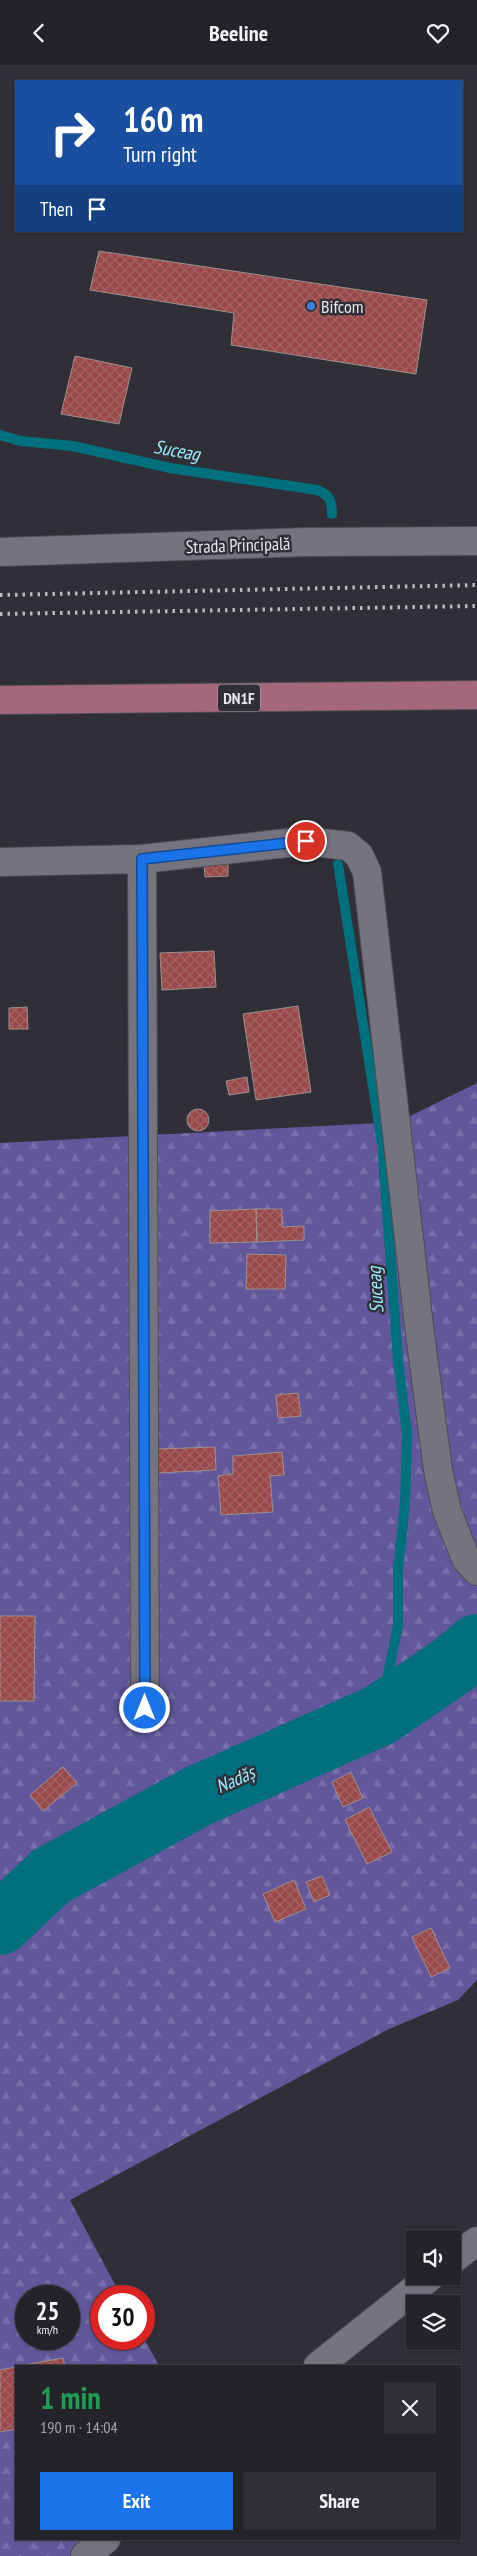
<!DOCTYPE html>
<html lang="en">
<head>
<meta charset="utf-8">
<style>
	:root { --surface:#242329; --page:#302f35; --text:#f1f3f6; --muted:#a3a4a8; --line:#414046; --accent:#1a73e8 }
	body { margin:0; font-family:"PT Sans Narrow",sans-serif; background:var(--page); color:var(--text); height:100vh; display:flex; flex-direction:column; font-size:19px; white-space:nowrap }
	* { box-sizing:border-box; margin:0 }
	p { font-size:16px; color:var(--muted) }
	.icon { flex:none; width:28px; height:28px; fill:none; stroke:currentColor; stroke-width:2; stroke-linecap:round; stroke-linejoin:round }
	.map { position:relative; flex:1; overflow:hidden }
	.panel { position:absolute; left:15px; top:2300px; width:446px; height:175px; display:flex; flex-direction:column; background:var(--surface); border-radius:0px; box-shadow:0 1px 4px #0004,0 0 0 1px var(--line) }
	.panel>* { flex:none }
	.top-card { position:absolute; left:15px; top:15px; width:448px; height:152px; border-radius:0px; box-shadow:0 1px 4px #0004,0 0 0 1px var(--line); background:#1a4fa0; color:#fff; overflow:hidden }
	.tools { position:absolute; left:406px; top:2165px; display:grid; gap:10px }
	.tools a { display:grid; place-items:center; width:55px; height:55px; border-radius:0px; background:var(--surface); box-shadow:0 1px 4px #0004,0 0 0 1px var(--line); font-size:25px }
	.speed { position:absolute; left:15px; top:2220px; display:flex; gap:10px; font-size:25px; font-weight:700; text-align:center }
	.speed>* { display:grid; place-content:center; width:65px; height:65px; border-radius:50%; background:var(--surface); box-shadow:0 1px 4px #0004,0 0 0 1px var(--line); line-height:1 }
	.speed small { font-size:12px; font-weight:400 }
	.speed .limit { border:8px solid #d22; background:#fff; color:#111 }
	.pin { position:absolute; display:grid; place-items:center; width:42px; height:42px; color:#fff; margin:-21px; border:2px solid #fff; border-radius:50%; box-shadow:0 1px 5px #0007 }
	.me { position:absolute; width:55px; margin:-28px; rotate:0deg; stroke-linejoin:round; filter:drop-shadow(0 0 4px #0008) }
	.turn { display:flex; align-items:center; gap:18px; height:105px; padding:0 25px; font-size:22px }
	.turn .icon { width:65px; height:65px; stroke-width:2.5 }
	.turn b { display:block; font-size:35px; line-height:42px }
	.then { display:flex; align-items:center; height:48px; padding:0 25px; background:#0003; gap:10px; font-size:19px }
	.round { display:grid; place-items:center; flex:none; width:52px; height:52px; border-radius:0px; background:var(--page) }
	.head { display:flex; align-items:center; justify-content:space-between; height:85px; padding:0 25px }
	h1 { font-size:30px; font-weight:800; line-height:38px; color:#1e9e55 }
	.cta { display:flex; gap:10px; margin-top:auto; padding:10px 25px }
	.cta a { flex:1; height:58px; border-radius:0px; background:var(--accent); color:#fff; font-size:20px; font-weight:800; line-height:58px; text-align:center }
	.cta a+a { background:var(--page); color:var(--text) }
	header { display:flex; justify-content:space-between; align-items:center; height:65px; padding:0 25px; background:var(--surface); font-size:22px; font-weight:800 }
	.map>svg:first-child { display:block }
	.forest { fill:url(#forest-firs); fill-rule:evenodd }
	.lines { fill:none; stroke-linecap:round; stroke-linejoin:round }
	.stream { stroke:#006f7e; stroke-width:10 }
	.river { stroke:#006f7e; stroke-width:62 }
	.building { fill:url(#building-cross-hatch); stroke:#9d9190 }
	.minor-casing { stroke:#4e4d54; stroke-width:30 }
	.major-casing { stroke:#4e4d54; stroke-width:30 }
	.minor { stroke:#75747e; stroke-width:28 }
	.major { stroke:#a4677c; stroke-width:28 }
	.rail { stroke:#bbbac0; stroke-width:4; stroke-dasharray:2.5 5; stroke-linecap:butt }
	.route-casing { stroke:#114b97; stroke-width:12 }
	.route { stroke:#1a73e8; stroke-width:9 }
	.shop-dot { fill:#3f7fe0; stroke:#302f37; stroke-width:2 }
	.labels { text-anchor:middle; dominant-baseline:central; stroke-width:5; stroke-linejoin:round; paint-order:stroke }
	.shield { fill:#302f37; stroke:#b0b0b6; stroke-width:1 }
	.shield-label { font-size:16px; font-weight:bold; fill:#e7e7ec }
	.poi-label { font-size:18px; fill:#e7e7ec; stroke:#302f37; text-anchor:start }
	.street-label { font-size:18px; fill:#e7e7ec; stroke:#302f37 }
	.water-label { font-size:19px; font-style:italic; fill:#9bedfd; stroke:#302f37 }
</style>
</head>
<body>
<header><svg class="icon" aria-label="back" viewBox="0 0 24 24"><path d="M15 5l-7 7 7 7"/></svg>Beeline<svg class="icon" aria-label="heart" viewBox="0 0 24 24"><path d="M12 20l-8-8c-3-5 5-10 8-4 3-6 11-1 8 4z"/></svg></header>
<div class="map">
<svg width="477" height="2491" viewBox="0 0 477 2491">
	<defs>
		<pattern id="forest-firs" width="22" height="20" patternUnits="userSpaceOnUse" patternTransform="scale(1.25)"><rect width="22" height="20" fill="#63579c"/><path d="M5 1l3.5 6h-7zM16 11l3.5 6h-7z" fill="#796faa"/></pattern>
		<pattern id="building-cross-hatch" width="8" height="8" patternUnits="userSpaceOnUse" patternTransform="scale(1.25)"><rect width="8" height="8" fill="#994949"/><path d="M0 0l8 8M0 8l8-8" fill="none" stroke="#a76363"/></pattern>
	</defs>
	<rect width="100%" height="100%" fill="#302f37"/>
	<path class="forest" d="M 477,1018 L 477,1915 L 458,1935 L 389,1964 L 70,2135 L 121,2231 L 101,2231 L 101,2274 L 144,2273 L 159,2301 L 16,2301 L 16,2474 L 93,2474 L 74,2491 L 0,2491 L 0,1078 L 398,1057 ZM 26,2231 L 69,2231 L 69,2274 L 26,2274 Z"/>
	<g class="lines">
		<path class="stream" d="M 0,370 L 21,376 L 73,381 L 170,403 L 317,425 C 330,430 332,436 332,449
			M 338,799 L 382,1079 L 398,1294 L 407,1369 L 405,1439 L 398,1505 L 398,1560 L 380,1650"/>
		<path class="river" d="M 0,1859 L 51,1811 L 198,1731 L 380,1650 L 453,1600 L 477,1580"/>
	</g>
	<path class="building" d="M 99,186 L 427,235 L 416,309 L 231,280 L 234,248 L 90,225 Z
		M 75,291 L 132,303 L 119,359 L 61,349 Z
		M 204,798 L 228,798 L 228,811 L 205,812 Z
		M 214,886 L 216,922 L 162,925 L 160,888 Z
		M 298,941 L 311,1027 L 256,1035 L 243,949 Z
		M 27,942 L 28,964 L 9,964 L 9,943 Z
		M 247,1012 L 249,1027 L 229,1030 L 226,1016 Z
		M187 1055a11 11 0 1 1 22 0a11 11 0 1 1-22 0Z
		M 256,1144 L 257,1177 L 210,1178 L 210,1146 Z
		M 256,1144 L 282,1144 L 282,1162 L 304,1161 L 304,1175 L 257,1177 Z
		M 247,1189 L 286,1190 L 285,1224 L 246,1224 Z
		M 298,1328 L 301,1351 L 278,1353 L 276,1330 Z
		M 215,1382 L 216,1405 L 158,1408 L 157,1384 Z
		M 282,1387 L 284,1410 L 270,1411 L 273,1447 L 221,1450 L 218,1411 L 233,1409 L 233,1391 Z
		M 0,1551 L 35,1551 L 34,1636 L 0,1636 Z
		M 63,1702 L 77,1718 L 43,1746 L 30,1730 Z
		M 351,1707 L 363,1733 L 343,1742 L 332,1717 Z
		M 369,1742 L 392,1787 L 367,1799 L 345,1755 Z
		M 322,1811 L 330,1830 L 314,1837 L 306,1817 Z
		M 294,1815 L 306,1844 L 275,1857 L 263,1829 Z
		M 431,1863 L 450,1903 L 431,1912 L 412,1872 Z
		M 63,2293 L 65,2301 L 18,2301 Z
		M 16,2302 L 16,2364 L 0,2367 L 0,2305 Z"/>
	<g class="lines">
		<defs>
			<path id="minor" d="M 0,487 L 308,477 L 477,476
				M 142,794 L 145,1643
				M 0,797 L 142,794 L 306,776 L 348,781 L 359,790 L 367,807 L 419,1261 L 438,1405 L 447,1446 L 466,1494 L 477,1506
				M 452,2195 L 477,2176
				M 318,2301 L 431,2211
				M 85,2491 L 106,2474"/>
			<path id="major" d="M 0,635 L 477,630"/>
		</defs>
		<use href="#minor" class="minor-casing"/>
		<use href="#major" class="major-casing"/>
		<use href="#minor" class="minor"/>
		<use href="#major" class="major"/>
		<path class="rail" d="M 0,530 L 477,520
			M 0,549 L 477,541"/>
	</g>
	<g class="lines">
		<defs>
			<path id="route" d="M 145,1643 L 142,794 L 306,776"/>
		</defs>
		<use href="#route" class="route-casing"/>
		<use href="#route" class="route"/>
	</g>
	<circle class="shop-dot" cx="311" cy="241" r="5"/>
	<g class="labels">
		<rect class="shield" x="218" y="619.5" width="42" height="27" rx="4"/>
		<g class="shield-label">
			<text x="239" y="633">DN1F</text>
		</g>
		<g class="poi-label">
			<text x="321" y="241">Bifcom</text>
		</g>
		<g class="street-label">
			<text transform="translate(238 480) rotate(-2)">Strada Principală</text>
		</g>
		<g class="water-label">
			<text transform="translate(177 385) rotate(10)">Suceag</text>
			<text transform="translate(375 1225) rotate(-94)">Suceag</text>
			<text transform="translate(235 1714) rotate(-24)">Nadăș</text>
		</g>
	</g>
</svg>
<div class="tools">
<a><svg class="icon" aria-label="sound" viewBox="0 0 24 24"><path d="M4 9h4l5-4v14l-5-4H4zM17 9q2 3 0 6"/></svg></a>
<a><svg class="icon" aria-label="layers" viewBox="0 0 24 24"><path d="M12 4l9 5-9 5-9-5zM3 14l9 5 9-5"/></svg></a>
</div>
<div class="speed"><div>25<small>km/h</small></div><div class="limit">30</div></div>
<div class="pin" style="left:306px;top:776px;background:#d93025"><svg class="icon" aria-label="arrive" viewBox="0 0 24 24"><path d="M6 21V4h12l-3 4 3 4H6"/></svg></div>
<svg class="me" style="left:145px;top:1643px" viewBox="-20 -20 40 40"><circle r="17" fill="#1a73e8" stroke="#fff" stroke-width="3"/><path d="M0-11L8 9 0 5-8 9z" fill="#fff"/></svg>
<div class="top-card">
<div class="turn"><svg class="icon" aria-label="right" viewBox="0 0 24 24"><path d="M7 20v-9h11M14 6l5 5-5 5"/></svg><div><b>160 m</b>Turn right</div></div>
<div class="then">Then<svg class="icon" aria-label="arrive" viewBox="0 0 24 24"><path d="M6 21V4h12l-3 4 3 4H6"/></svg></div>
</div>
<section class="panel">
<div class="head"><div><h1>1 min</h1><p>190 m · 14:04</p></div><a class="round"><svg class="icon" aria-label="close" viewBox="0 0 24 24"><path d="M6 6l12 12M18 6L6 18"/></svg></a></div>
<div class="cta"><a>Exit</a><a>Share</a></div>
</section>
</div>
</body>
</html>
